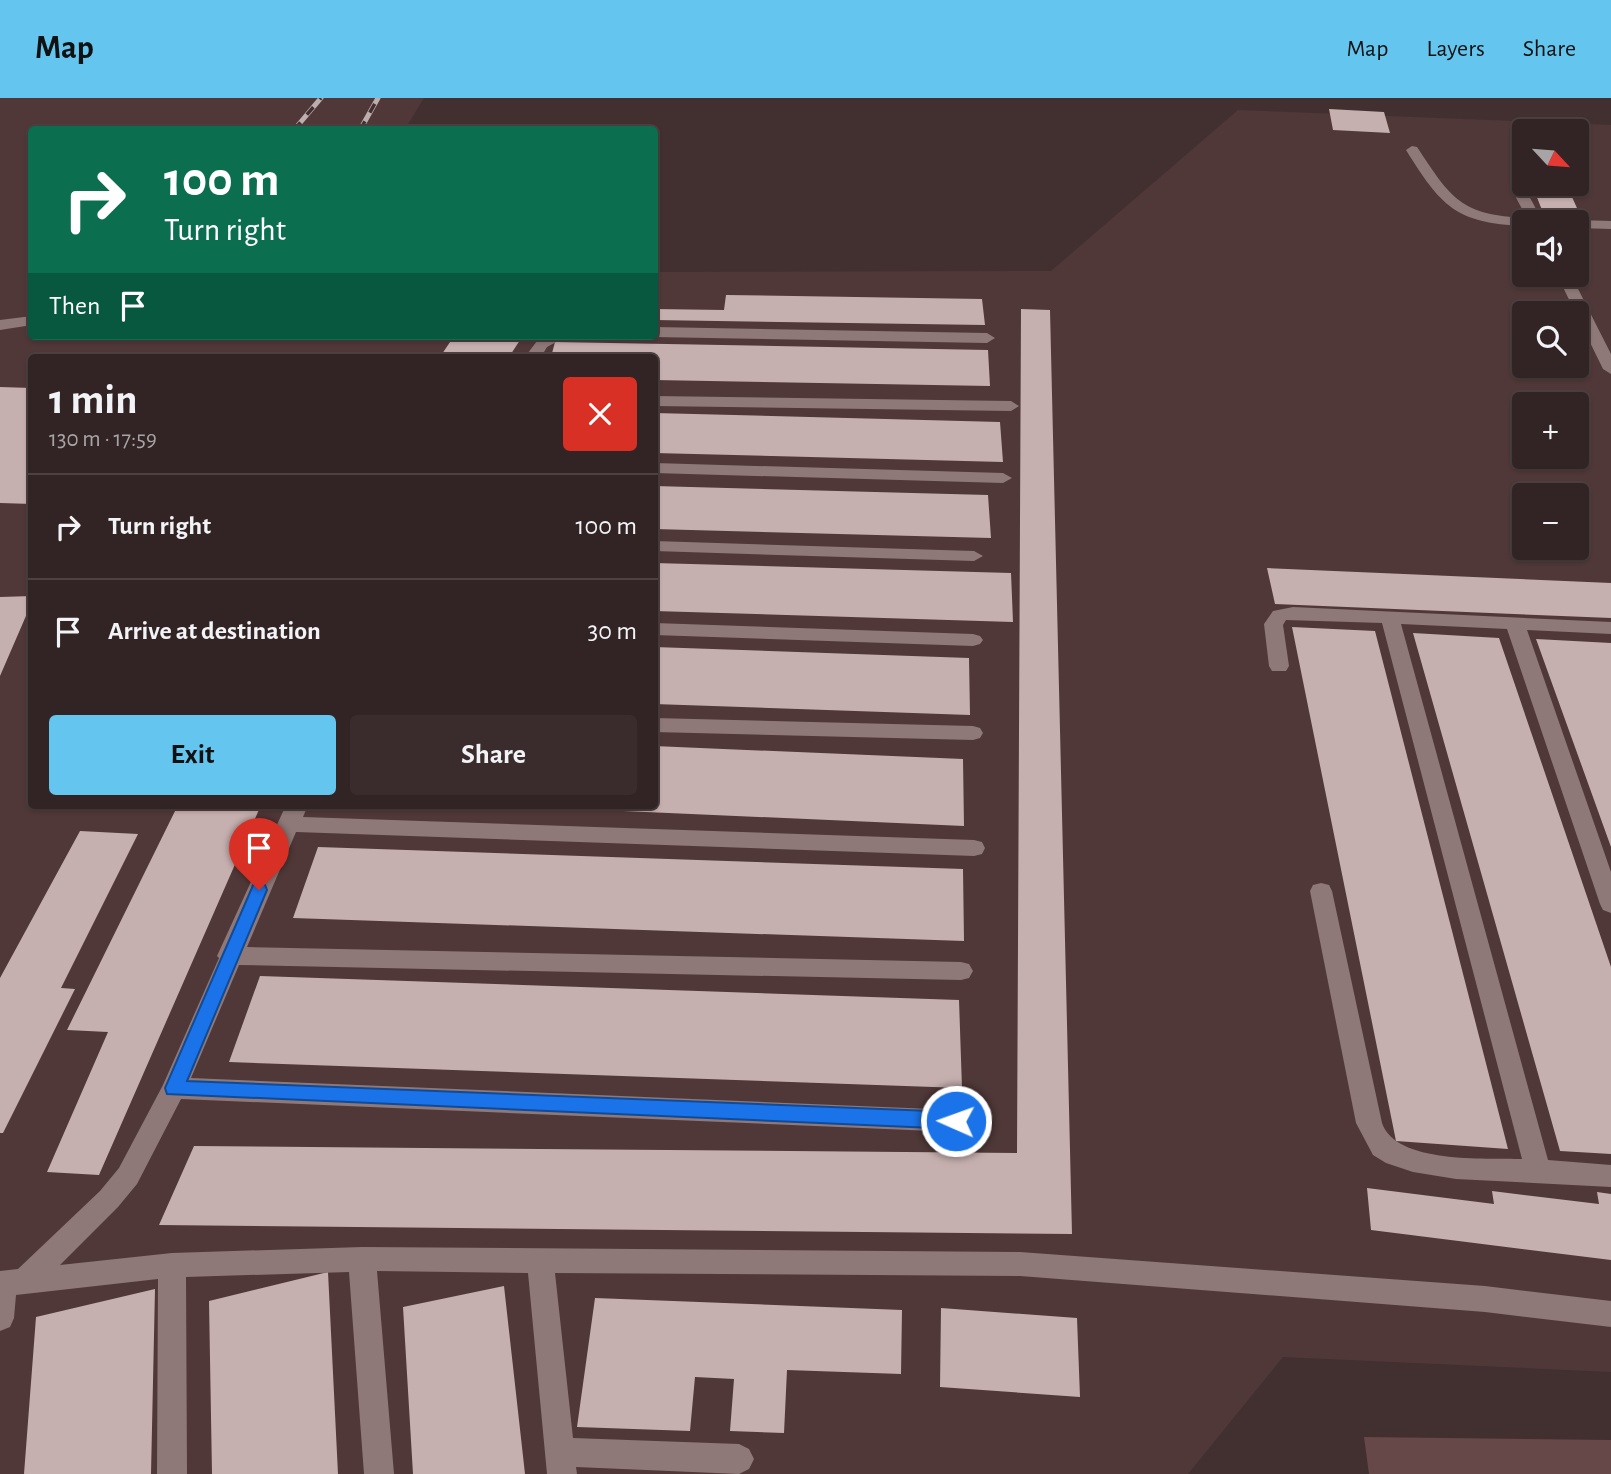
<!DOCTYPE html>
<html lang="en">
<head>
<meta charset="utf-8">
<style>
	:root { --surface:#322424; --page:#3a2c2c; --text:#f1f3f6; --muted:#a8a4a6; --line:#4d4141; --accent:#64c5ee }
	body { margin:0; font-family:"Alegreya Sans",sans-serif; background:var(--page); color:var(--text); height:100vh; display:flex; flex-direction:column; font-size:26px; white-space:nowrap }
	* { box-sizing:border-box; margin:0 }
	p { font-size:23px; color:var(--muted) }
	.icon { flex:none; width:38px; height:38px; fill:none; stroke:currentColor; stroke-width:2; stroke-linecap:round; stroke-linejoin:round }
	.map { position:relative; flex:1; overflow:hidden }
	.side { position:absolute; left:28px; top:256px; width:630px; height:455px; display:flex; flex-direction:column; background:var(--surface); border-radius:7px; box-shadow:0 2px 5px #0004,0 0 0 2px var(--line) }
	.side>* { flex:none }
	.banner { position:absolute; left:28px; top:28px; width:630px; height:214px; border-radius:7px; box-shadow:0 2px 5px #0004,0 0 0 2px var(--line); background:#0b6e4f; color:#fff; overflow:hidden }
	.needle { width:46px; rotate:116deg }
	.buttons { position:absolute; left:1512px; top:21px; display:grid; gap:14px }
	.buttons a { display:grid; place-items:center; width:77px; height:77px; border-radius:7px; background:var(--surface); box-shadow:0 2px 5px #0004,0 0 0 2px var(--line); font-size:35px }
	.pin { position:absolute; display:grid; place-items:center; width:60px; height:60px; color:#fff; margin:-72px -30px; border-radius:50% 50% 50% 0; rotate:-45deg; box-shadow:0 0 7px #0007 }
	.pin .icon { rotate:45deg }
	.me { position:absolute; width:77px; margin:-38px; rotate:272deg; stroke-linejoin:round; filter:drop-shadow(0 0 5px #0008) }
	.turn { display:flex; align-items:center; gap:24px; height:147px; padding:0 21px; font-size:32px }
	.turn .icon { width:91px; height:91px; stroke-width:2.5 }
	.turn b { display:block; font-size:49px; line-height:60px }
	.then { display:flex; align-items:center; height:66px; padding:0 21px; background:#0003; gap:14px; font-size:26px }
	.round { display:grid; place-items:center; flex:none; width:74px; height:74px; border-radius:7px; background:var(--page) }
	.summary { display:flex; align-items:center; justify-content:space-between; height:119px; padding:0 21px }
	h1 { font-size:42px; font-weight:700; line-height:52px }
	.button { display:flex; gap:14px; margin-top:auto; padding:14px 21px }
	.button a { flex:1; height:80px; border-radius:7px; background:var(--accent); color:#111; font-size:28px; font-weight:700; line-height:80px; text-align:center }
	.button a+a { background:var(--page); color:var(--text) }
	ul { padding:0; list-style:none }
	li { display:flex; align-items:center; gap:21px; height:105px; padding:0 21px; border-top:2px solid var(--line) }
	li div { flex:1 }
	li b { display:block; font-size:26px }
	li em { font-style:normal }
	header { display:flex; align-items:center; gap:42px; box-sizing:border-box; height:98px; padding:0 35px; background:var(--accent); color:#111 }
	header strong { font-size:33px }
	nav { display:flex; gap:38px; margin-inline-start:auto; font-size:24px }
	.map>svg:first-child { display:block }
	.built { fill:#503838; fill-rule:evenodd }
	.green { fill:#664848 }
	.building { fill:#c6afaf }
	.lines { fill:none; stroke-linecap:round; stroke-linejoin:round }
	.minor { fill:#8e7978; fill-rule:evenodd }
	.rail-casing { stroke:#bdaeae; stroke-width:5 }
	.rail { stroke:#423030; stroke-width:3.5; stroke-dasharray:10; stroke-linecap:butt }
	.route { fill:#1a73e8; stroke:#114b97; stroke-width:2 }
</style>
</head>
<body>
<header>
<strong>Map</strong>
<nav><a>Map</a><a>Layers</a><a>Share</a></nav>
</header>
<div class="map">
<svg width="1611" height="1376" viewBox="0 0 1611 1376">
	<rect width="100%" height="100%" fill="#423030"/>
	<path class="built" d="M 0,0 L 424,0 L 405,31 L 32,32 L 32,238 L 654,238 L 655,174 L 1051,173 L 1238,12 L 1611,27 L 1611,1274 L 1283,1259 L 1188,1376 L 0,1376 ZM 1524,33 L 1577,33 L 1577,86 L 1524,86 ZM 1524,124 L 1577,124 L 1577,177 L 1524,177 ZM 1524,215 L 1577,215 L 1577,268 L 1524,268 ZM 32,259 L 654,259 L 654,707 L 32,707 ZM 1524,306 L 1577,306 L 1577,359 L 1524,359 ZM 1524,397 L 1577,397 L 1577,450 L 1524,450 Z"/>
	<path class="green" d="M 1364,1339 L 1611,1342 L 1611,1376 L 1369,1376 Z"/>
	<path class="building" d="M 1329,11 L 1384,14 L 1390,35 L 1333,32 Z
		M 1536,97 L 1572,99 L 1581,119 L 1544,117 Z
		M 726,197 L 982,201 L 985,227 L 654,222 L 654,211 L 724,212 Z
		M 1021,211 L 1050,212 L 1072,1136 L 159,1127 L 194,1048 L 1017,1055 Z
		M 454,238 L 510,238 L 522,239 L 509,259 L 440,259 Z
		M 555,244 L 988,252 L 990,288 L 654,282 L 654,259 L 551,259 Z
		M 0,289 L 32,290 L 32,406 L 0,405 Z
		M 654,315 L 1000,324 L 1003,364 L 654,355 Z
		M 654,388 L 988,397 L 991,440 L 654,431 Z
		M 654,465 L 1011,475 L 1013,524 L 654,513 Z
		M 1267,470 L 1611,485 L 1611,520 L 1275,506 Z
		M 32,498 L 32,504 L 0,578 L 0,499 Z
		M 1292,529 L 1375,533 L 1508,1051 L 1396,1043 Z
		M 1413,535 L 1499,540 L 1611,869 L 1611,1056 L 1560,1053 Z
		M 1536,541 L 1611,545 L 1611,749 Z
		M 654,549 L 969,560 L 970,617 L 654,606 Z
		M 654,648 L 963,661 L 964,728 L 533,709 L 533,707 L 654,707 Z
		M 178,707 L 261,707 L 99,1077 L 47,1074 L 108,934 L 67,932 Z
		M 80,733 L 138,736 L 61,890 L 75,891 L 3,1035 L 0,1035 L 0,880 Z
		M 318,749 L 963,771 L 964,843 L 293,820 Z
		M 260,878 L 959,902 L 962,990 L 229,964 Z
		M 1367,1090 L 1494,1106 L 1492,1093 L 1599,1106 L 1597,1094 L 1611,1096 L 1611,1162 L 1371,1132 Z
		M 328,1174 L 338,1376 L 212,1376 L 209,1203 Z
		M 504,1188 L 525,1376 L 413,1376 L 403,1209 Z
		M 155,1191 L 151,1376 L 24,1376 L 36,1219 Z
		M 595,1200 L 902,1212 L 901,1276 L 787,1272 L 784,1335 L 730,1333 L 734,1281 L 695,1279 L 690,1333 L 577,1329 Z
		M 941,1210 L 1077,1220 L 1080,1299 L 940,1289 Z"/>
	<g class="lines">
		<path class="minor" d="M 1412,48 L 1417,49 C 1452,102 1461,117 1527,120 L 1514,96 L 1521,92 L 1528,96 L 1543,124 L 1524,124 L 1524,128 C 1455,125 1441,108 1406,52 Z
			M 1577,122 L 1611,123 L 1611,131 L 1577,130 L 1577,124 L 1571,124 Z
			M 1557,177 L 1571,177 L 1611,256 L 1611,276 L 1603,271 Z
			M 32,218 L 32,227 L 0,232 L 0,222 Z
			M 654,229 L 987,235 L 995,240 L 987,245 L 654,239 L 652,238 L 654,238 Z
			M 547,238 L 567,238 L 547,249 L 541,259 L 525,259 L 537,243 Z
			M 654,298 L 1011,303 L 1019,308 L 1011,313 L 654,308 Z
			M 654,365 L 1003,375 L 1012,380 L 1003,385 L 654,375 Z
			M 654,443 L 974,453 L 983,458 L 974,463 L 654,453 Z
			M 1293,509 L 1611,524 L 1611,536 L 1527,532 L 1611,774 L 1611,815 L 1603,812 L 1600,806 L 1507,531 L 1401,526 L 1548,1062 L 1611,1067 L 1611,1089 L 1456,1081 L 1413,1074 L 1386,1065 L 1373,1057 L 1356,1025 L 1310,793 L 1313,787 L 1321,785 L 1329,787 L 1332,793 L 1382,1025 C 1396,1066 1485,1060 1522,1061 L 1382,525 L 1286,522 L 1283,527 L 1289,568 L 1286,573 L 1272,573 L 1269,568 L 1264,526 L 1273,513 Z
			M 654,525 L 973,536 L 980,538 L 983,542 L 980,546 L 973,548 L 654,537 Z
			M 654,620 L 973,628 L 980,630 L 983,635 L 980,640 L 973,642 L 654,634 Z
			M 286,707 L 308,707 L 303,719 L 974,742 L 982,744 L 985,750 L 982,756 L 974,758 L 296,734 L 247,849 L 961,864 L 969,866 L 973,873 L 969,880 L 961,882 L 239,867 L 191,980 L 956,1012 L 965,1015 L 969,1023 L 965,1031 L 956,1034 L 181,1001 L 137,1086 L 118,1109 L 60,1167 L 172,1155 L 362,1149 L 1020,1154 L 1485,1188 L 1611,1203 L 1611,1229 L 1485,1214 L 1020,1178 L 555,1175 L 573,1340 L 739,1346 L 749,1351 L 754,1361 L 749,1371 L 739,1376 L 576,1369 L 577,1376 L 547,1376 L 528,1175 L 377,1173 L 394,1376 L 364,1376 L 349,1174 L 186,1179 L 187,1376 L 157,1376 L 158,1181 L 16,1197 L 14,1220 L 10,1229 L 0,1233 L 0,1173 L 18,1171 L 100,1093 L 119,1070 L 163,987 L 219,860 L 217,858 Z"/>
		<defs>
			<path id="rail" d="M 294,32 L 321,0
				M 360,32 L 378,0"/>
		</defs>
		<use href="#rail" class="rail-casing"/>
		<use href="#rail" class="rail"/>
	</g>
	<path class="route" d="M 259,786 L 265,787 L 267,792 L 187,983 L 956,1014 L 963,1017 L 965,1023 L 963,1028 L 956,1031 L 167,996 L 165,990 L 251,792 L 253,787 Z"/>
</svg>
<div class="buttons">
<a><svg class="needle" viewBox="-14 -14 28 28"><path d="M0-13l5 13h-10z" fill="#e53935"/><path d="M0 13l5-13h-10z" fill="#a8a4a6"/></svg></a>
<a><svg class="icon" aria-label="sound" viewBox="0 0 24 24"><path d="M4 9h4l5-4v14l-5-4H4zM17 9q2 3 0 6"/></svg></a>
<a><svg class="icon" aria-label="search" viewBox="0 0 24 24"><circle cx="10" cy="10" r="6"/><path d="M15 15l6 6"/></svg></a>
<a>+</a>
<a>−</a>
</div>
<div class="pin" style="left:259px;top:792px;background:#d93025"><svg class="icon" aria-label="arrive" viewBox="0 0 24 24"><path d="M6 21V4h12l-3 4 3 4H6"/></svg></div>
<svg class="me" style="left:956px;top:1023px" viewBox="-20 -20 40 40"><circle r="17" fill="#1a73e8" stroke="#fff" stroke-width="3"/><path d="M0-11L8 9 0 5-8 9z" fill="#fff"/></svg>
<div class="banner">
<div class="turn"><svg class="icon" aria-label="right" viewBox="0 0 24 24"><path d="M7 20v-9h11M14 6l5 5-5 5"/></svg><div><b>100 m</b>Turn right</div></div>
<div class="then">Then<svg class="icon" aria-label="arrive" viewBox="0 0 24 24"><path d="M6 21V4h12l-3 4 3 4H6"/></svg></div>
</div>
<section class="side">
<div class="summary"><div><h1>1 min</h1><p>130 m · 17:59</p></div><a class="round" style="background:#d93025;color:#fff"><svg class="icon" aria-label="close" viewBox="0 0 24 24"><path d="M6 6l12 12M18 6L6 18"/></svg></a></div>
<ul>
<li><svg class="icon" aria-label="right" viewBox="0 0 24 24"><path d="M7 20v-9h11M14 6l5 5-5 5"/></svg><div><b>Turn right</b></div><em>100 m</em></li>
<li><svg class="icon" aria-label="arrive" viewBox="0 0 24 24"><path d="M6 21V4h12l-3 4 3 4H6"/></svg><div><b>Arrive at destination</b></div><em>30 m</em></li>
</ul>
<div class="button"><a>Exit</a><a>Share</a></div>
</section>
</div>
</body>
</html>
